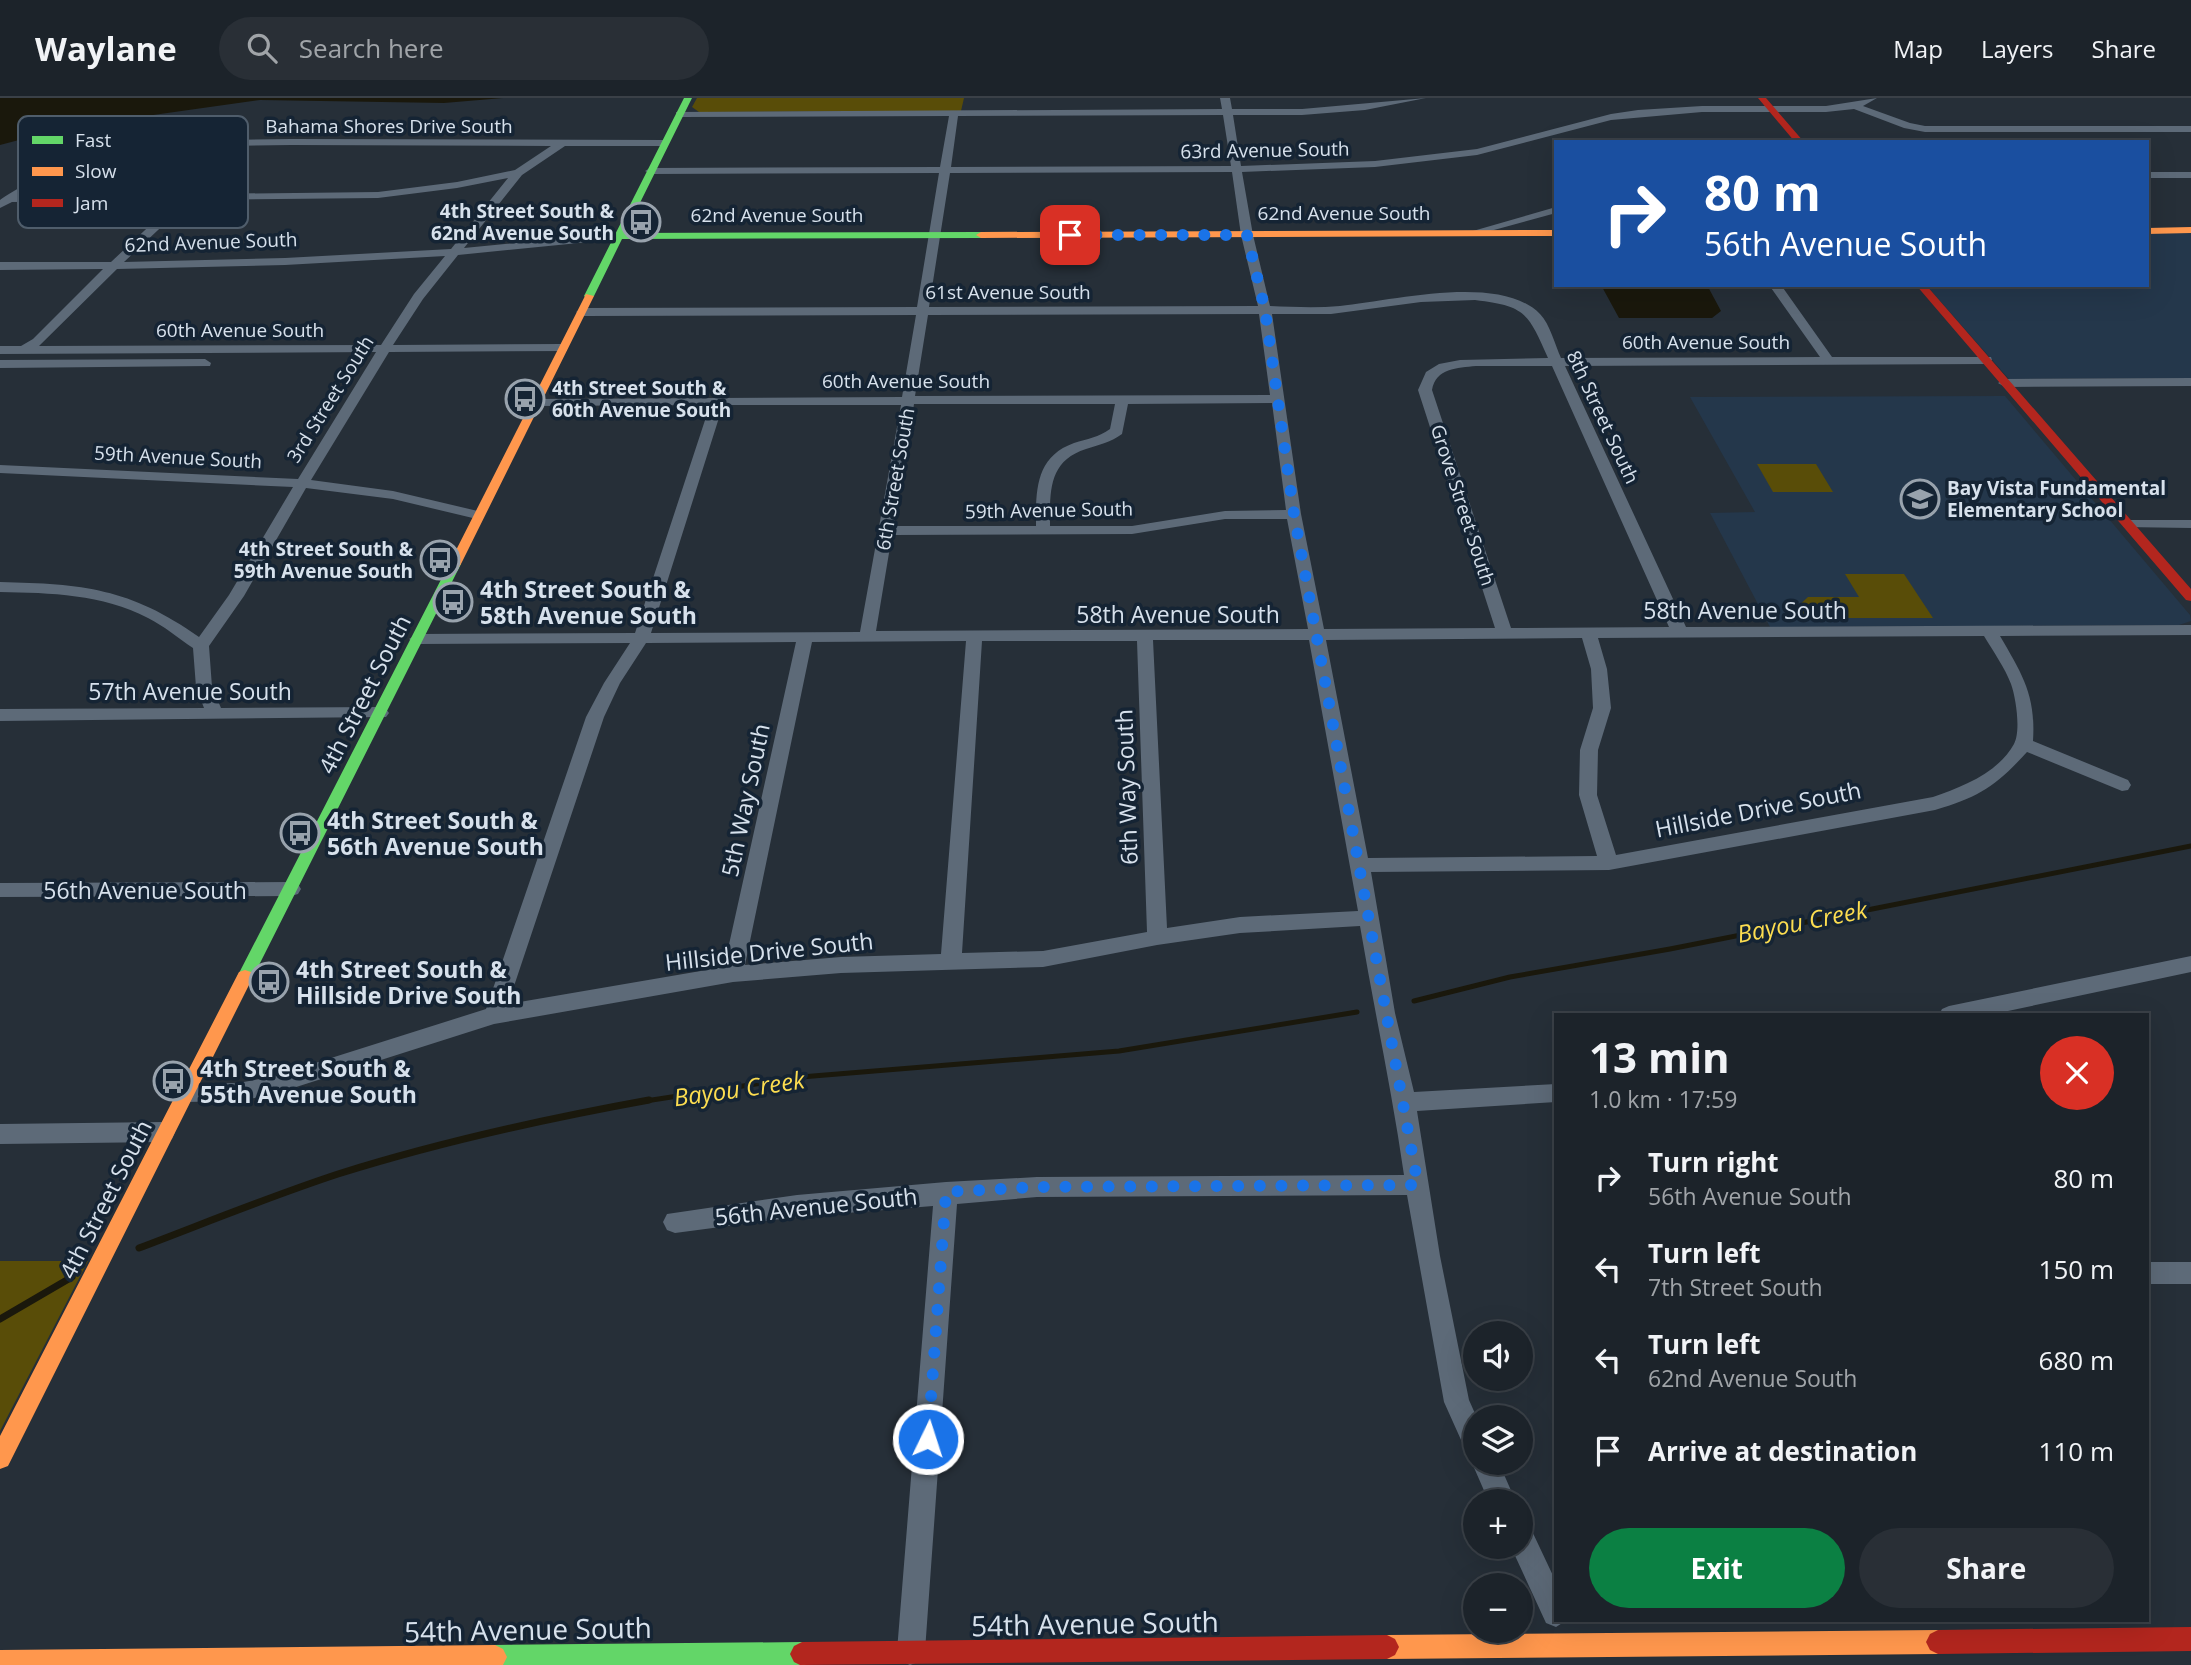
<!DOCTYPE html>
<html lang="en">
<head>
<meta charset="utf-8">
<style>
	:root { --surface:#1c232a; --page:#292f36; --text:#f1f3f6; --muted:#a0a4a8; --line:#3a4047; --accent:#0b8043 }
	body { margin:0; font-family:"Open Sans",sans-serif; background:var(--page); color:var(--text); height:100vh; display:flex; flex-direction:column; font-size:26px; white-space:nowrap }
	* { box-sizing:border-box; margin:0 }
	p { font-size:23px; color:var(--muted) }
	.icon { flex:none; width:38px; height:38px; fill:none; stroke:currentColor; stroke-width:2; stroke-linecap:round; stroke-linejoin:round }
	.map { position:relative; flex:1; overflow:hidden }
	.drawer { position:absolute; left:1554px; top:915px; width:595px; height:609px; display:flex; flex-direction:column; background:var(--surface); border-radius:0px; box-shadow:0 7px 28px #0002,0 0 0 2px var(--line) }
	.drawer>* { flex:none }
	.banner { position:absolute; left:1554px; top:42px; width:595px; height:147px; border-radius:0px; box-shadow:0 7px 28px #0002,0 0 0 2px var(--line); background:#1a4fa0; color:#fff; overflow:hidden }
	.fabs { position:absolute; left:1463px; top:1223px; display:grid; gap:14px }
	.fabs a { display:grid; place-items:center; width:70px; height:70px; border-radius:50%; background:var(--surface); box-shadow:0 7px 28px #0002,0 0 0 2px var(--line); font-size:35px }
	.pin { position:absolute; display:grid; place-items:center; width:60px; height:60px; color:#fff; margin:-30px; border-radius:14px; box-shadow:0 4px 10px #0006 }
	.me { position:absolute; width:77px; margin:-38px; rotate:4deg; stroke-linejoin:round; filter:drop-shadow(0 0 5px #0008) }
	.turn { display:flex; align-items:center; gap:24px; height:147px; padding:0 35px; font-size:32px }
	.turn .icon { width:91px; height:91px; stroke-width:2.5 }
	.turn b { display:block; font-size:49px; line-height:60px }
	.round { display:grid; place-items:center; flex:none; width:74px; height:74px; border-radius:37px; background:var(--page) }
	.headline { display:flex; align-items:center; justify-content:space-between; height:119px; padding:0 35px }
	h1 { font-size:42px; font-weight:700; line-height:52px }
	.cta { display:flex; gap:14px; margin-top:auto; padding:14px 35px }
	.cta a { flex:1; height:80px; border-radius:42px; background:var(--accent); color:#fff; font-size:28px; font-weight:700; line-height:80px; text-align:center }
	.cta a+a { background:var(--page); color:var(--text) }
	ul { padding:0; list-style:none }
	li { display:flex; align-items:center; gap:21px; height:91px; padding:0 35px }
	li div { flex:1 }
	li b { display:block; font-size:26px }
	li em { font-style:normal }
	header { display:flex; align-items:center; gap:42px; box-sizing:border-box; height:98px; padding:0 35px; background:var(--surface); border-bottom:2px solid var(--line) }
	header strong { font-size:33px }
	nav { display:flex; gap:38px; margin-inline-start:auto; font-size:24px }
	.search { width:490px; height:63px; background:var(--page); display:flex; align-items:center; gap:18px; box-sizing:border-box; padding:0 24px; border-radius:38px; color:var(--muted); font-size:26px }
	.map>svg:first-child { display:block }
	.built { fill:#24374b }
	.green { fill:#594d08 }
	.water { fill:#1a180c }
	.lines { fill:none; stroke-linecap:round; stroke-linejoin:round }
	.stream-far1 { stroke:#1a180c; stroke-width:5 }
	.stream { stroke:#1a180c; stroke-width:7 }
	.street { fill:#5d6a78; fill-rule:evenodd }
	.fast { fill:#63d668; fill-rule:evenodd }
	.slow { fill:#ff974d; fill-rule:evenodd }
	.jam { fill:#b3261e; fill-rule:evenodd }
	.route { stroke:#1a73e8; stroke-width:12; stroke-dasharray:0 21.6 }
	.labels { text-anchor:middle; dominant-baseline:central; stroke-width:7; stroke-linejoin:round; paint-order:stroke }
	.far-street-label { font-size:19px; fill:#d7e1ec; stroke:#152434 }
	.far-poi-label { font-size:19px; font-weight:bold; fill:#d7e1ec; stroke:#152434; text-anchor:end }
	.poi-label { font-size:23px; font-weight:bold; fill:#d7e1ec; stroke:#152434; text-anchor:start }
	.street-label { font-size:23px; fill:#d7e1ec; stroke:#152434 }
	.water-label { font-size:24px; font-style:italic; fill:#fcdd50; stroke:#152434 }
	.near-street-label { font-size:28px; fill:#d7e1ec; stroke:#152434 }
	.key { fill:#152434; stroke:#4f5d6b; stroke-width:2 }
	.key-label { font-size:19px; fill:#d7e1ec }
</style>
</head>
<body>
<header>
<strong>Waylane</strong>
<div class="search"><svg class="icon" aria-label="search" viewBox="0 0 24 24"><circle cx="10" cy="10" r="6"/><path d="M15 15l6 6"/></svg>Search here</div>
<nav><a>Map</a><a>Layers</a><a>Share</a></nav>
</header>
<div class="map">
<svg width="2191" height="1567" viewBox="0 0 2191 1567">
	<rect width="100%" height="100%" fill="#262f38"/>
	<path class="built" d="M 2147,135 L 2191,135 L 2191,280 L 2009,281 L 1926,187 L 2147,187 Z
		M 2005,298 L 2190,517 L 2191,523 L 2179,527 L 1770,529 L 1710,415 L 1755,414 L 1690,299 Z"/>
	<path class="green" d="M 697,0 L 964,0 L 961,13 L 699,14 L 692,9 Z
		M 1757,366 L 1816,366 L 1833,394 L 1773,394 Z
		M 1845,476 L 1904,476 L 1933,520 L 1802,520 L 1796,510 L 1808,499 L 1859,499 Z
		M 0,1163 L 88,1163 L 0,1333 Z"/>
	<path class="water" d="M 0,0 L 503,0 L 444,5 L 260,2 L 68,29 L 0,47 Z
		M 1601,187 L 1707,187 L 1721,213 L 1712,220 L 1619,220 Z"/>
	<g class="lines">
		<path class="stream-far1" d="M 1414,903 L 1510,879 L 1670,851 L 2191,748
			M 639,1004 L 801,979 L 1119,953 L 1357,914"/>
		<path class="stream" d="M 139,1150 C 205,1125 271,1098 338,1076 C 440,1044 544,1021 649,1002
			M 0,1221 L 72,1179"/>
		<path class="street" d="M 1220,0 L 1230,0 L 1232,11 L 1302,11 L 1426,0 L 1365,12 L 1302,17 L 1233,17 L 1241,68 L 1375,63 L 1477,51 L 1611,16 L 1638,12 L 1702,8 L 1826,8 L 1877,0 L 1863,8 L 1910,25 L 1925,28 L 2191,28 L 2191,34 L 1925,34 L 1904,30 L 1854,11 L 1826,14 L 1702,14 L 1611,22 L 1477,57 L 1375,69 L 1242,74 L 1253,137 L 1270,208 C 1294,209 1317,210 1340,208 C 1391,203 1500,175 1540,216 C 1550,226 1555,247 1561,260 L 1820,259 L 1769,187 L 1781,187 L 1832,259 L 1991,259 L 1992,262 L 1986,266 L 1565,268 L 1686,529 L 2191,527 L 2191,537 L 2000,538 C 2022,576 2036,597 2033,643 L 2128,682 L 2131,687 L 2128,692 L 2122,693 L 2027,654 C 1996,688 1979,699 1935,712 L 1609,772 L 1371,774 L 1395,915 L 1414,994 L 1556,986 L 1556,1004 L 1417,1013 L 1440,1158 L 1469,1302 L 1477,1320 L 1475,1365 L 1499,1365 L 1516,1404 L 1489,1404 L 1472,1365 L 1475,1357 L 1466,1353 L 1444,1304 L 1407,1097 L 1037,1099 L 957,1106 L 925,1553 L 921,1563 L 910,1567 L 901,1563 L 897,1553 L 933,1108 L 797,1119 L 675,1135 L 667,1132 L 663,1124 L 667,1116 L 797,1097 L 946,1084 L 1037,1079 L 1404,1077 C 1392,993 1374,911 1360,828 L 1240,835 L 1157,847 L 1043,869 L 841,875 L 733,884 L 494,926 L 271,997 L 238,1003 L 185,1004 L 177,1002 L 174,995 L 177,988 L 185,986 L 238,985 L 271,979 L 486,911 L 586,619 L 604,585 L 630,545 L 417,546 L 409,541 L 417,536 L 635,535 L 710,307 L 536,308 L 531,307 L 531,301 L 902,299 L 916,217 L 582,218 L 576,214 L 582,210 L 917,209 L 939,75 L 650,76 L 645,73 L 650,70 L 940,69 L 949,18 L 679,19 L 676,18 L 676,14 L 1222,11 ZM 1223,17 L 1231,68 L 951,69 L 958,18 ZM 1232,74 L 1241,137 L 1258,208 L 929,209 L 950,75 ZM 1475,202 C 1526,208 1528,215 1548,260 L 1460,262 L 1439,266 L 1426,274 L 1418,292 L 1495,530 L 1324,531 L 1301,416 L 1272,216 L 1331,216 L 1421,204 ZM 1259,216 L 1270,297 L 915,298 L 928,217 ZM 1476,268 L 1552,268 L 1669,529 L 1511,530 L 1432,292 C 1436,270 1457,270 1476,268 ZM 1272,305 L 1286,412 L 1225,413 L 1132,428 L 1050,428 C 1050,394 1048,363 1086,351 C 1099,347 1111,344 1122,336 L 1128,306 ZM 914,306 L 1115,306 L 1110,331 C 1099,339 1087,341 1074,345 C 1035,359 1036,393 1036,428 L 894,428 ZM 723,307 L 901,307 L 860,534 L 651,535 ZM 1225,421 L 1287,421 L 1308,531 L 876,533 L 892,437 L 1132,436 ZM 1984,538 C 1993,553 2005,570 2011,586 C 2016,600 2021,633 2014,646 C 1998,675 1962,689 1933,699 L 1616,757 L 1597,697 L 1598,652 L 1611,610 L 1607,571 L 1598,540 ZM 1582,540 L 1591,571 L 1593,610 L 1580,652 L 1579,697 L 1597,758 L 1368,760 L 1326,542 ZM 1153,542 L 1309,542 L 1358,813 L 1240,819 L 1167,830 ZM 966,543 L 941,856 L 841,859 L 745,867 L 812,544 ZM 982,543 L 1137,543 L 1147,834 L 1043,853 L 962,855 ZM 796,544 L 724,869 L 508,906 L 604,619 L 620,585 L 646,545 Z
			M 291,41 L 664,42 L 669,45 L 664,48 L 565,48 L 522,77 L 464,150 L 619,135 L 625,138 L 619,141 L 458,157 L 423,201 L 393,247 L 563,246 L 567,247 L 567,253 L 389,254 L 311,382 L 393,393 L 482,414 L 484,417 L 482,420 L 477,421 L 393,401 L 306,390 L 244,498 L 209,548 L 212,589 L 221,610 L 380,609 L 386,611 L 389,615 L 386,619 L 0,623 L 0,611 L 204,610 L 196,589 L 193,550 C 178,540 164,528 148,520 C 102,496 51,495 0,494 L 0,484 C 83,486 130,490 199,539 L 229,497 L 293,389 L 0,375 L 0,367 L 298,381 L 376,254 L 0,256 L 0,248 L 21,248 L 33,241 L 103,171 L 0,172 L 0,164 L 111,164 L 177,102 L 12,104 L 0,110 L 0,102 C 6,97 15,93 22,88 C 96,41 206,42 291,41 ZM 291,47 L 551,48 L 515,72 L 457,84 L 378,94 L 22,98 C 101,47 201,48 291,47 ZM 508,80 L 451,151 L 285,160 L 124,164 L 190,102 L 378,100 L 457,90 ZM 445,158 L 414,196 L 381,247 L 39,248 L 117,171 L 285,167 Z
			M 2147,74 L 2191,74 L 2191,80 L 2147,80 Z
			M 1556,109 L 1556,115 L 1472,138 L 1466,135 Z
			M 205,261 L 211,265 L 210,268 L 0,270 L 0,262 Z
			M 2191,280 L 2191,288 L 2005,289 L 1998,285 L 2005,281 Z
			M 2129,422 L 2191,422 L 2191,430 L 2124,429 L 2122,426 Z
			M 291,784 L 298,786 L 301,791 L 298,796 L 291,798 L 0,799 L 0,785 Z
			M 2191,858 L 2191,874 L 1989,917 L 1939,917 L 1942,911 L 1949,908 Z
			M 164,1024 L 172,1027 L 175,1034 L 172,1041 L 164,1044 L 0,1046 L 0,1026 Z
			M 2147,1164 L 2191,1164 L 2191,1186 L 2147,1186 Z
			M 1521,1427 L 1531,1431 L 1556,1484 L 1556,1522 L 1567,1522 L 1556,1529 L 1546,1525 L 1511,1449 L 1521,1449 Z"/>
		<path class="fast" d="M 684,0 L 692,0 L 625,135 L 981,134 L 986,137 L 981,140 L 622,141 L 594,198 L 586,200 L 584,198 Z
			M 455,462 L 461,466 L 253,879 L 251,884 L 239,884 L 237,879 L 449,466 Z
			M 802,1544 L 810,1548 L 814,1556 L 810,1564 L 804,1567 L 487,1567 L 483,1559 L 487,1551 L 495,1547 Z"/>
		<path class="slow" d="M 2191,129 L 2191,135 L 2147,136 L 2147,130 Z
			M 1556,132 L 1556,138 L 981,140 L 976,137 L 981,134 Z
			M 586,196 L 594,198 L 461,466 L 459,469 L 451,469 L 449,466 Z
			M 245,872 L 251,874 L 253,879 L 8,1368 L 0,1371 L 0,1338 L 239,874 Z
			M 1938,1532 L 1946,1536 L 1950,1544 L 1946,1552 L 1938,1556 L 1387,1561 L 1379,1557 L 1375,1549 L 1379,1541 L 1387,1537 Z
			M 495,1547 L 503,1551 L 507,1559 L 503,1567 L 0,1567 L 0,1552 Z"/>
		<path class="jam" d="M 1758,0 L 1766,0 L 1804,44 L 1795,44 Z
			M 1916,187 L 1926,187 L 2191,491 L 2191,503 L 2186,502 Z
			M 2191,1529 L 2191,1553 L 1938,1556 L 1930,1552 L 1926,1544 L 1930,1536 L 1938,1532 Z
			M 1387,1537 L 1395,1541 L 1399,1549 L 1395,1557 L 1387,1561 L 800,1567 L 794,1564 L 790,1556 L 794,1548 L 802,1544 Z"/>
	</g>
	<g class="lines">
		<path class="route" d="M 928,1341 L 946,1094 L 1037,1089 L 1418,1087 L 1294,416 L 1265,212 L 1247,137 L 1070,137"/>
	</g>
	<defs>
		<symbol id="bus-ring" viewBox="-11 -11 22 22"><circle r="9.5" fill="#152434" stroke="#99a3ad" stroke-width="1.5"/><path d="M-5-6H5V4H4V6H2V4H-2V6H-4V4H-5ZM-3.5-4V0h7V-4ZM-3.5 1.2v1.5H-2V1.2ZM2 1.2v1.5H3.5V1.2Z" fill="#99a3ad"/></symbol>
		<symbol id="school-ring" viewBox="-11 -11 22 22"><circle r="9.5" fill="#152434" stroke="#99a3ad" stroke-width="1.5"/><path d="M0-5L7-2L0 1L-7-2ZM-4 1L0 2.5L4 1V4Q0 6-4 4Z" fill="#99a3ad"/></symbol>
	</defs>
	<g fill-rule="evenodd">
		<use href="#bus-ring" x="619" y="102" width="44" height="44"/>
		<use href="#bus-ring" x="503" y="279" width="44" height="44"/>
		<use href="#school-ring" x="1898" y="379" width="44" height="44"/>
		<use href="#bus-ring" x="418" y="440" width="44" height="44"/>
		<use href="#bus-ring" x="431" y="482" width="44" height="44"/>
		<use href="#bus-ring" x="278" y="713" width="44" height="44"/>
		<use href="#bus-ring" x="247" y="862" width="44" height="44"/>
		<use href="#bus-ring" x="151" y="961" width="44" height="44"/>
	</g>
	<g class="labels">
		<g class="far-street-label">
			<text x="389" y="28">Bahama Shores Drive South</text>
			<text transform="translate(1265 52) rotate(-1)">63rd Avenue South</text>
			<text x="1344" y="115">62nd Avenue South</text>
			<text x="777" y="117">62nd Avenue South</text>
			<text transform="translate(211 144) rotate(-2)">62nd Avenue South</text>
			<text x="1008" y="194">61st Avenue South</text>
			<text x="240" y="232">60th Avenue South</text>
			<text x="1706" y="244">60th Avenue South</text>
			<text x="906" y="283">60th Avenue South</text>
			<text transform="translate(330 301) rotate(-58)">3rd Street South</text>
			<text transform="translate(1603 319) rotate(65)">8th Street South</text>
			<text transform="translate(178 359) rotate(3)">59th Avenue South</text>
			<text transform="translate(895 381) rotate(-80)">6th Street South</text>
			<text transform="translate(1463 407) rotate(72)">Grove Street South</text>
			<text transform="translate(1049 412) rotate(-1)">59th Avenue South</text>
		</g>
		<g class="far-poi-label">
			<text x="614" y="113">4th Street South &amp;<tspan x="614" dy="22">62nd Avenue South</tspan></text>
			<text x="552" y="290" text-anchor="start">4th Street South &amp;<tspan x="552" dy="22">60th Avenue South</tspan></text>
			<text x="1947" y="390" text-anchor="start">Bay Vista Fundamental<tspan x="1947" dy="22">Elementary School</tspan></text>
			<text x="413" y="451">4th Street South &amp;<tspan x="413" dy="22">59th Avenue South</tspan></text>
		</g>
		<g class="poi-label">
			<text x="480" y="491">4th Street South &amp;<tspan x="480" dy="26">58th Avenue South</tspan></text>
			<text x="327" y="722">4th Street South &amp;<tspan x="327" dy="26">56th Avenue South</tspan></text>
			<text x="296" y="871">4th Street South &amp;<tspan x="296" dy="26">Hillside Drive South</tspan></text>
			<text x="200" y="970">4th Street South &amp;<tspan x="200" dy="26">55th Avenue South</tspan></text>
		</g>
		<g class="street-label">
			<text x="1745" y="512">58th Avenue South</text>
			<text x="1178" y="516">58th Avenue South</text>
			<text x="190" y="593">57th Avenue South</text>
			<text transform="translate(364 596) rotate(-63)">4th Street South</text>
			<text transform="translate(1126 689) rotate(-92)">6th Way South</text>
			<text transform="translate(745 702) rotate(-78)">5th Way South</text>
			<text transform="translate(1758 711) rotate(-11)">Hillside Drive South</text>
			<text x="145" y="792">56th Avenue South</text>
			<text transform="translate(769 853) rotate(-6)">Hillside Drive South</text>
			<text transform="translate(105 1101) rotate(-63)">4th Street South</text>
			<text transform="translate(816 1108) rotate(-6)">56th Avenue South</text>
		</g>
		<g class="water-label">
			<text transform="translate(1802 823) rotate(-11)">Bayou Creek</text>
			<text transform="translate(739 990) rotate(-8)">Bayou Creek</text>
		</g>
		<g class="near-street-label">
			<text transform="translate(1095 1525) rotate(-1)">54th Avenue South</text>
			<text transform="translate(528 1531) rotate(-1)">54th Avenue South</text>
		</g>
	</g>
	<rect x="18" y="18" width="230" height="112" rx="10" class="key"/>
	<rect x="32" y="38" width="31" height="8" fill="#63d668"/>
	<rect x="32" y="69" width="31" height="9" fill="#ff974d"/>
	<rect x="32" y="101" width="31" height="8" fill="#b3261e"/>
	<g class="key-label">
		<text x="75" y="49">Fast</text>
		<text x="75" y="80">Slow</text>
		<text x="75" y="112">Jam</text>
	</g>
</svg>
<div class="fabs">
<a><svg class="icon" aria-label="sound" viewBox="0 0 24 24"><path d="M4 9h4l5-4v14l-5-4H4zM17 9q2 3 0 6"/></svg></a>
<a><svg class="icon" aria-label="layers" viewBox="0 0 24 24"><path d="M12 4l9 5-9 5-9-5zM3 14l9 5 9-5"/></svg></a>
<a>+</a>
<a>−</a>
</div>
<div class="pin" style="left:1070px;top:137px;background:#d93025"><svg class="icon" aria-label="arrive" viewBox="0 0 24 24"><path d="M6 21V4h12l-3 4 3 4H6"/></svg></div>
<svg class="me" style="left:928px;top:1341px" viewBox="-20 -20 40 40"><circle r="17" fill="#1a73e8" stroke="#fff" stroke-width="3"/><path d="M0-11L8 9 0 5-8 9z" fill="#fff"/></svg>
<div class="banner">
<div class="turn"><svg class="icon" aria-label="right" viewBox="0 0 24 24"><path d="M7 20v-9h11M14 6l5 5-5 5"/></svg><div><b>80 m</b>56th Avenue South</div></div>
</div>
<section class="drawer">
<div class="headline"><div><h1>13 min</h1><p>1.0 km · 17:59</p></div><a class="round" style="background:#d93025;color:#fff"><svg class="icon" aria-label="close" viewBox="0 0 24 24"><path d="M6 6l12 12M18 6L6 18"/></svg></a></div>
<ul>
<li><svg class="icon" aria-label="right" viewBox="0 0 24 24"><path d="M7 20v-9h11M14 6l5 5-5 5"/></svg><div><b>Turn right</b><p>56th Avenue South</p></div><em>80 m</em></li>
<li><svg class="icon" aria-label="left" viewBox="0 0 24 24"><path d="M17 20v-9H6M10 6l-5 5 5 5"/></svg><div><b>Turn left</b><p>7th Street South</p></div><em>150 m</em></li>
<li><svg class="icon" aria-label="left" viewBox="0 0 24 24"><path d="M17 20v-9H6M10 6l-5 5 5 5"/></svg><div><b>Turn left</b><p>62nd Avenue South</p></div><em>680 m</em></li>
<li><svg class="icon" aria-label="arrive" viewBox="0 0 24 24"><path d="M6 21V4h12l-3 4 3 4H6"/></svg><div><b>Arrive at destination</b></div><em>110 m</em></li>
</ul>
<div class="cta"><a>Exit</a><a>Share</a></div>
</section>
</div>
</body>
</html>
